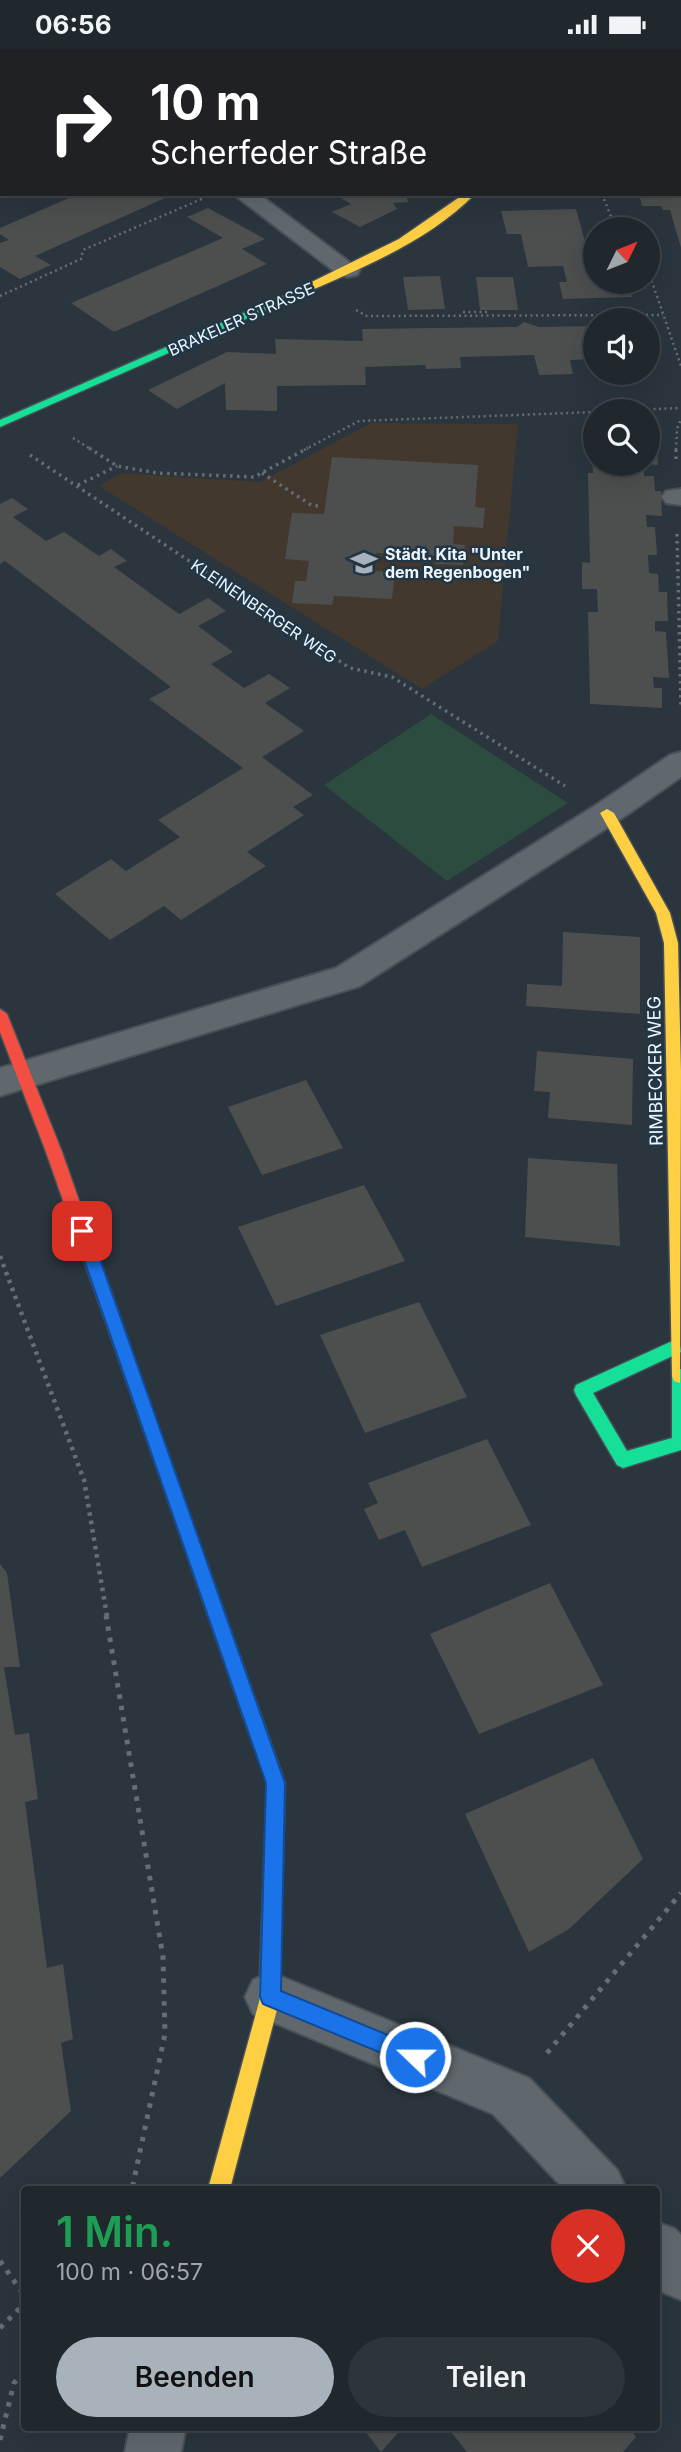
<!DOCTYPE html>
<html lang="de">
<head>
<meta charset="utf-8">
<style>
	:root { --surface:#20282e; --page:#2d343a; --text:#f1f3f6; --muted:#a2a6aa; --line:#3d444a; --accent:#a8b2ba }
	body { margin:0; font-family:Inter,sans-serif; background:var(--page); color:var(--text); height:100vh; display:flex; flex-direction:column; font-size:26px; white-space:nowrap }
	* { box-sizing:border-box; margin:0 }
	p { font-size:23px; color:var(--muted) }
	.icon { flex:none; width:38px; height:38px; fill:none; stroke:currentColor; stroke-width:2; stroke-linecap:round; stroke-linejoin:round }
	.map { position:relative; flex:1; overflow:hidden }
	.panel { position:absolute; left:21px; top:2137px; width:639px; height:245px; display:flex; flex-direction:column; background:var(--surface); border-radius:7px; box-shadow:0 7px 28px #0002,0 0 0 2px var(--line) }
	.panel>* { flex:none }
	.hud { position:absolute; left:0px; top:0px; width:682px; height:147px; box-shadow:0 7px 28px #0002,0 0 0 2px var(--line); background:#202124; color:#fff; overflow:hidden }
	.needle { width:46px; rotate:47deg }
	.tools { position:absolute; left:583px; top:168px; display:grid; gap:14px }
	.tools a { display:grid; place-items:center; width:77px; height:77px; border-radius:50%; background:var(--surface); box-shadow:0 7px 28px #0002,0 0 0 2px var(--line); font-size:35px }
	.pin { position:absolute; display:grid; place-items:center; width:60px; height:60px; color:#fff; margin:-30px; border-radius:14px; box-shadow:0 4px 10px #0006 }
	.me { position:absolute; width:77px; margin:-38px; rotate:292deg; stroke-linejoin:round; filter:drop-shadow(0 0 5px #0008) }
	.turn { display:flex; align-items:center; gap:24px; height:147px; padding:0 35px; font-size:32px }
	.turn .icon { width:91px; height:91px; stroke-width:2.5 }
	.turn b { display:block; font-size:49px; line-height:60px }
	.round { display:grid; place-items:center; flex:none; width:74px; height:74px; border-radius:37px; background:var(--page) }
	.headline { display:flex; align-items:center; justify-content:space-between; height:119px; padding:0 35px }
	h1 { font-size:42px; font-weight:600; line-height:52px; color:#1e9e55 }
	.action { display:flex; gap:14px; margin-top:auto; padding:14px 35px }
	.action a { flex:1; height:80px; border-radius:42px; background:var(--accent); color:#111; font-size:28px; font-weight:600; line-height:80px; text-align:center }
	.action a+a { background:var(--page); color:var(--text) }
	.status { display:flex; justify-content:space-between; align-items:center; height:49px; padding:0 35px; background:var(--surface); direction:ltr }
	.status svg { height:19px; fill:currentColor }
	.map>svg:first-child { display:block }
	.education { fill:#42382d }
	.green { fill:#2c4c3f }
	.building { fill:#4d4f4f }
	.lines { fill:none; stroke-linecap:round; stroke-linejoin:round }
	.street-casing { stroke:#475057; stroke-width:4 }
	.fast-casing { stroke:#475057; stroke-width:3 }
	.slow-casing { stroke:#475057; stroke-width:3 }
	.jam-casing { stroke:#475057; stroke-width:3 }
	.path-far3 { stroke:#666e74; stroke-width:2.5; stroke-dasharray:2 3.5; stroke-linecap:butt }
	.path-far2 { stroke:#666e74; stroke-width:3.5; stroke-dasharray:2.5 4.5; stroke-linecap:butt }
	.path-far1 { stroke:#666e74; stroke-width:4.5; stroke-dasharray:3.5 5; stroke-linecap:butt }
	.path { stroke:#666e74; stroke-width:5; stroke-dasharray:4.5 7; stroke-linecap:butt }
	.street { fill:#60686e; fill-rule:evenodd }
	.fast { fill:#16e098; fill-rule:evenodd }
	.slow { fill:#ffcf43; fill-rule:evenodd }
	.jam { fill:#f24e42; fill-rule:evenodd }
	.route { fill:#1a73e8; stroke:#114b97; stroke-width:2 }
	.labels { text-anchor:middle; dominant-baseline:central; stroke-width:5; stroke-linejoin:round; paint-order:stroke }
	.far-street-label { font-size:16px; fill:#ecf6fe; stroke:#223645 }
	.far-poi-label { font-size:16px; font-weight:bold; fill:#ecf6fe; stroke:#223645; text-anchor:start }
	.street-label { font-size:18px; fill:#ecf6fe; stroke:#223645 }
</style>
</head>
<body>
<div class="status"><b>06:56</b><svg viewBox="0 0 49 12"><path d="M0 12V9h3v3zM5 12V6h3v6zM10 12V3h3v9zM15 12V0h3v12zM26 1h20v11H26zM47 4h2v5h-2z"/></svg></div>
<div class="map">
<svg width="681" height="2403" viewBox="0 0 681 2403">
	<rect width="100%" height="100%" fill="#2a353d"/>
	<path class="education" d="M 371,374 L 518,375 L 498,592 L 422,640 L 99,437 L 122,424 L 260,433 Z"/>
	<path class="green" d="M 431,665 L 568,754 L 447,832 L 324,736 Z"/>
	<path class="building" d="M 78,145 L 174,145 L 35,207 L 51,216 L 20,230 L 0,218 L 0,194 L 9,191 L 0,185 L 0,179 Z
		M 334,145 L 406,145 L 408,153 L 393,154 L 397,160 L 360,178 L 332,163 L 351,155 Z
		M 639,145 L 681,145 L 681,199 L 670,161 L 663,161 L 661,157 L 642,157 Z
		M 208,159 L 265,190 L 242,200 L 267,215 L 114,283 L 71,254 L 223,189 L 187,168 Z
		M 576,160 L 587,200 L 595,200 L 595,233 L 627,233 L 632,248 L 563,250 L 559,233 L 567,233 L 563,217 L 528,218 L 521,185 L 507,185 L 501,162 Z
		M 440,227 L 445,260 L 408,261 L 403,228 Z
		M 476,228 L 513,228 L 518,261 L 480,261 Z
		M 524,273 L 539,278 L 595,277 L 595,310 L 570,311 L 573,325 L 539,326 L 534,306 L 460,308 L 461,319 L 426,320 L 425,316 L 365,318 L 366,336 L 277,337 L 277,362 L 226,361 L 225,334 L 177,360 L 148,341 L 227,303 L 276,305 L 275,290 L 363,292 L 362,280 L 517,278 Z
		M 648,395 L 657,396 L 658,416 L 648,415 Z
		M 592,402 L 595,402 L 595,415 L 644,415 L 644,427 L 654,427 L 655,442 L 661,442 L 662,467 L 646,466 L 647,478 L 655,478 L 657,506 L 648,506 L 649,524 L 658,525 L 659,543 L 667,543 L 668,572 L 655,572 L 655,582 L 666,583 L 669,629 L 653,628 L 654,639 L 662,639 L 662,659 L 590,655 L 588,563 L 598,563 L 597,540 L 582,540 L 582,513 L 590,514 L 588,424 L 593,424 Z
		M 332,408 L 478,416 L 475,458 L 485,459 L 483,479 L 454,477 L 453,495 L 465,496 L 463,516 L 435,515 L 436,507 L 376,504 L 374,522 L 395,523 L 392,550 L 334,547 L 332,556 L 292,554 L 295,532 L 306,532 L 309,512 L 285,510 L 292,464 L 324,465 Z
		M 12,449 L 28,460 L 13,468 L 46,492 L 64,483 L 99,507 L 111,500 L 127,512 L 114,518 L 179,565 L 208,549 L 226,562 L 198,577 L 233,603 L 211,615 L 244,639 L 269,625 L 290,639 L 265,654 L 304,682 L 262,708 L 313,746 L 293,758 L 304,766 L 247,803 L 266,817 L 181,871 L 164,857 L 110,891 L 55,845 L 111,810 L 126,822 L 180,788 L 158,771 L 243,719 L 149,650 L 171,638 L 5,512 L 0,515 L 0,455 Z
		M 563,883 L 640,888 L 640,965 L 526,957 L 527,935 L 562,937 Z
		M 537,1002 L 633,1010 L 632,1076 L 548,1069 L 550,1043 L 534,1042 Z
		M 306,1031 L 343,1099 L 262,1126 L 228,1058 Z
		M 528,1109 L 617,1115 L 620,1197 L 525,1188 Z
		M 364,1136 L 405,1212 L 276,1257 L 238,1178 Z
		M 419,1253 L 467,1348 L 365,1384 L 320,1286 Z
		M 487,1390 L 531,1476 L 422,1518 L 405,1481 L 379,1491 L 364,1460 L 378,1454 L 368,1434 Z
		M 0,1515 L 7,1524 L 20,1618 L 4,1618 L 15,1686 L 29,1684 L 38,1750 L 25,1753 L 47,1919 L 63,1915 L 73,1990 L 61,1994 L 71,2062 L 0,2129 Z
		M 550,1534 L 603,1636 L 479,1685 L 430,1585 Z
		M 593,1709 L 643,1810 L 569,1880 L 529,1903 L 465,1765 Z
		M 362,2378 L 403,2378 L 381,2403 Z
		M 447,2378 L 628,2378 L 636,2388 L 623,2403 L 467,2403 Z"/>
	<g class="lines">
		<defs>
			<path id="street" d="M 483,0 L 503,0 L 482,2 Z
				M 233,145 L 259,145 L 360,221 L 357,226 L 348,228 L 339,226 Z
				M 681,440 L 681,456 L 666,454 L 662,448 L 666,442 Z
				M 681,703 L 681,728 L 618,772 L 360,937 L 0,1047 L 0,1019 L 336,919 L 596,756 L 670,706 Z
				M 270,1923 L 529,2029 L 618,2122 L 626,2140 L 564,2140 L 493,2065 L 253,1965 L 245,1948 L 253,1931 Z
				M 656,2173 L 675,2180 L 681,2186 L 681,2251 L 662,2243 L 656,2237 Z
				M 130,2378 L 186,2378 L 181,2403 L 125,2403 Z"/>
			<path id="fast" d="M 278,249 L 283,252 L 282,254 L 0,378 L 0,371 Z
				M 679,1289 L 681,1303 L 593,1344 L 627,1402 L 672,1389 L 672,1327 L 674,1322 L 681,1320 L 681,1401 L 623,1419 L 617,1416 L 576,1346 L 574,1341 L 576,1336 Z
				M 251,1655 L 258,1658 L 285,1734 L 279,1953 L 276,1960 L 269,1963 L 262,1960 L 259,1953 L 267,1734 L 242,1664 L 244,1658 Z"/>
			<path id="slow" d="M 464,145 L 475,145 C 424,197 347,225 282,254 L 273,252 L 399,190 Z
				M 607,760 L 614,764 L 670,864 L 678,894 L 681,1022 L 680,1334 L 674,1332 L 672,1327 L 664,894 L 656,864 L 600,764 Z
				M 154,1381 L 160,1383 L 162,1388 L 260,1664 L 258,1670 L 251,1673 L 244,1670 L 242,1664 L 146,1388 L 148,1383 Z
				M 269,1943 L 276,1946 L 279,1953 L 230,2140 L 208,2140 L 259,1953 L 262,1946 Z"/>
			<path id="jam" d="M 0,960 L 7,965 L 62,1103 L 162,1388 L 160,1393 L 154,1395 L 148,1393 L 146,1388 L 46,1103 L 0,983 Z"/>
		</defs>
		<use href="#street" class="street-casing"/>
		<use href="#fast" class="fast-casing"/>
		<use href="#slow" class="slow-casing"/>
		<use href="#jam" class="jam-casing"/>
		<path class="path-far3" d="M 337,0 L 341,2
			M 66,2 L 70,0
			M 602,145 L 616,180
			M 512,147 L 566,145
			M 648,221 L 681,317
			M 0,247 L 81,210 L 83,201 L 204,149
			M 356,261 L 367,267 L 663,266
			M 463,263 L 487,263 L 488,266
			M 604,362 L 681,359
			M 73,389 L 92,401
			M 304,401 L 359,372 L 595,363
			M 676,401 L 677,380 L 681,370"/>
		<path class="path-far2" d="M 89,399 L 117,417 L 157,424 L 254,428 L 308,399
			M 30,406 L 350,619 L 392,628 L 565,737
			M 676,410 L 676,399
			M 262,424 L 311,456 L 318,457
			M 78,436 L 117,417
			M 677,485 L 681,657"/>
		<path class="path-far1" d="M 0,1207 L 84,1431 L 107,1567"/>
		<path class="path" d="M 106,1566 L 163,1908 L 165,1985 L 132,2140
			M 547,2004 L 681,1844
			M 0,2212 L 24,2246
			M 0,2279 L 24,2255
			M 0,2391 L 14,2334 L 24,2323"/>
		<use href="#street" class="street"/>
		<use href="#fast" class="fast"/>
		<use href="#slow" class="slow"/>
		<use href="#jam" class="jam"/>
	</g>
	<path class="route" d="M 82,1176 L 90,1182 L 285,1734 L 281,1942 L 422,2000 L 425,2008 L 422,2015 L 415,2018 L 263,1955 L 260,1948 L 266,1734 L 74,1182 Z"/>
	<defs>
		<symbol id="school-bare" viewBox="-9 -9 18 18"><path d="M0-5L7-2L0 1L-7-2ZM-4 1L0 2.5L4 1V4Q0 6-4 4Z" fill="#a8b2ba" stroke="#223645" stroke-width="2.5" paint-order="stroke"/></symbol>
	</defs>
	<g fill-rule="evenodd">
		<use href="#school-bare" x="345" y="495" width="38" height="38"/>
	</g>
	<g class="labels">
		<g class="far-street-label">
			<text transform="translate(241 270) rotate(-24)">BRAKELER STRASSE</text>
			<text transform="translate(264 562) rotate(34)">KLEINENBERGER WEG</text>
		</g>
		<g class="far-poi-label">
			<text x="385" y="505">Städt. Kita "Unter<tspan x="385" dy="18">dem Regenbogen"</tspan></text>
		</g>
		<g class="street-label">
			<text transform="translate(655 1022) rotate(-91)">RIMBECKER WEG</text>
		</g>
	</g>
</svg>
<div class="tools">
<a><svg class="needle" viewBox="-14 -14 28 28"><path d="M0-13l5 13h-10z" fill="#e53935"/><path d="M0 13l5-13h-10z" fill="#a2a6aa"/></svg></a>
<a><svg class="icon" aria-label="sound" viewBox="0 0 24 24"><path d="M4 9h4l5-4v14l-5-4H4zM17 9q2 3 0 6"/></svg></a>
<a><svg class="icon" aria-label="search" viewBox="0 0 24 24"><circle cx="10" cy="10" r="6"/><path d="M15 15l6 6"/></svg></a>
</div>
<div class="pin" style="left:82px;top:1182px;background:#d93025"><svg class="icon" aria-label="arrive" viewBox="0 0 24 24"><path d="M6 21V4h12l-3 4 3 4H6"/></svg></div>
<svg class="me" style="left:415px;top:2008px" viewBox="-20 -20 40 40"><circle r="17" fill="#1a73e8" stroke="#fff" stroke-width="3"/><path d="M0-11L8 9 0 5-8 9z" fill="#fff"/></svg>
<div class="hud">
<div class="turn"><svg class="icon" aria-label="right" viewBox="0 0 24 24"><path d="M7 20v-9h11M14 6l5 5-5 5"/></svg><div><b>10 m</b>Scherfeder Straße</div></div>
</div>
<section class="panel">
<div class="headline"><div><h1>1 Min.</h1><p>100 m · 06:57</p></div><a class="round" style="background:#d93025;color:#fff"><svg class="icon" aria-label="close" viewBox="0 0 24 24"><path d="M6 6l12 12M18 6L6 18"/></svg></a></div>
<div class="action"><a>Beenden</a><a>Teilen</a></div>
</section>
</div>
</body>
</html>
